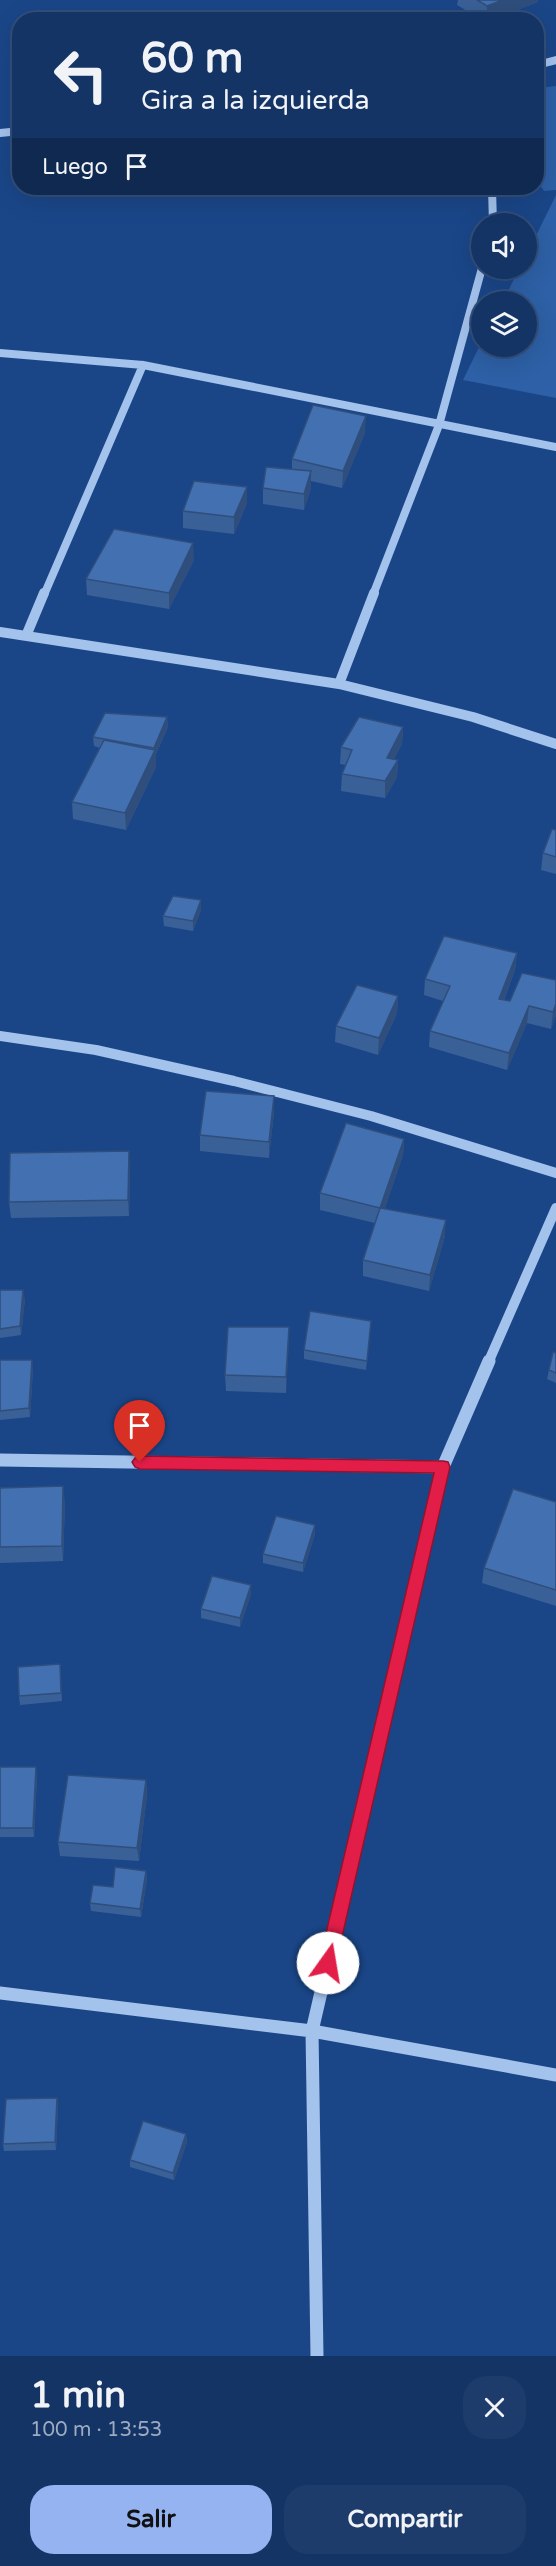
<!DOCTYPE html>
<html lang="es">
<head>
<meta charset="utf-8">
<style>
	:root { --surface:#143466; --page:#1d3c6c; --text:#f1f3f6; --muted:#9daabf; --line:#334f7a; --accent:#95b2f1 }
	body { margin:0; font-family:"Varela Round",sans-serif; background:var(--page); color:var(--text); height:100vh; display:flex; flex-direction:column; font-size:22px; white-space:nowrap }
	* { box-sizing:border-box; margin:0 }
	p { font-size:20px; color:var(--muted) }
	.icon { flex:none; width:33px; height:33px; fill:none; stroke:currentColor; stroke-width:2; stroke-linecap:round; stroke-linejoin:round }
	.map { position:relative; height:2356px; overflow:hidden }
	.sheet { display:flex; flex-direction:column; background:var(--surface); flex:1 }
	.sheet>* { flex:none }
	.hud { position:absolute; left:12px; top:12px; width:532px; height:183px; border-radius:24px; box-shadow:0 6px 24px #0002,0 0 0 2px var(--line); background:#143466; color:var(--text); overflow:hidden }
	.tools { position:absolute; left:471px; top:213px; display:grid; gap:12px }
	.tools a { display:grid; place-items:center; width:66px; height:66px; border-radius:50%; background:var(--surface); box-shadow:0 6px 24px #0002,0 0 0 2px var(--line); font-size:30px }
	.pin { position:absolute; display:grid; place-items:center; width:51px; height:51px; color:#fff; margin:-62px -26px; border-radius:50% 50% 50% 0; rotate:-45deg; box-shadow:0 0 6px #0007 }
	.pin .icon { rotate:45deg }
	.me { position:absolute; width:66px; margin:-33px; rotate:13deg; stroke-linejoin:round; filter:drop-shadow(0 0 4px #0008) }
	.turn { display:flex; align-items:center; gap:21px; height:126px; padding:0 30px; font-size:27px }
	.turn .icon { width:78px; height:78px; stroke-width:2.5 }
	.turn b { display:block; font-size:42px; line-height:51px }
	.then { display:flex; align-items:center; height:57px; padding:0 30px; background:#0003; gap:12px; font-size:22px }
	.round { display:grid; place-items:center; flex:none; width:63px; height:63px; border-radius:24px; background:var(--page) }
	.head { display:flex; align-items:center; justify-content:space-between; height:102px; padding:0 30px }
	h1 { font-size:36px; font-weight:800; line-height:45px }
	.cta { display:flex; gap:12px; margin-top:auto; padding:12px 30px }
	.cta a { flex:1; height:69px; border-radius:24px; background:var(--accent); color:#111; font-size:24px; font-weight:800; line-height:69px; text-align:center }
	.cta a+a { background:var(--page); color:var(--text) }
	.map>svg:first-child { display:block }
	.green { fill:#2d60a6 }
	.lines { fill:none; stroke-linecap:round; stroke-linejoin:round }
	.minor-far2 { stroke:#a3c2ec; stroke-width:8 }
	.minor-far1 { stroke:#a3c2ec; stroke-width:10 }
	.minor { stroke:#a3c2ec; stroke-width:13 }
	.wall { fill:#3a6098 }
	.shaded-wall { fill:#2f4e7c }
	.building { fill:#4370b1; stroke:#2f4e7c; stroke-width:1.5 }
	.route { fill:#e11d48; stroke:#92132f; stroke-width:1.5 }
</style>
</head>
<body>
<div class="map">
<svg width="556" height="2356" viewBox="0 0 556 2356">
	<rect width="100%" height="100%" fill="#1a4688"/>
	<path class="green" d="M 556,86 L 556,190 L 544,191 L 537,181 L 537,88 Z
		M 556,195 L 556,398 L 463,380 L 481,343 L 482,346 L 526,346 L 526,302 L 503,301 L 519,269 L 526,268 L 527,254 Z"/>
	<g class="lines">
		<path class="minor-far2" d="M 537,65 L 556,60
			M 0,133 L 20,131
			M 492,188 L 493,224
			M 0,353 L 143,365 L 556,447
			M 44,595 L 143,365
			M 373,595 L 439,425 L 482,268"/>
		<path class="minor-far1" d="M 0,632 L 339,684 L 473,717 L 556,744
			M 26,636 L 44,593
			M 339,684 L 374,593
			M 0,1036 L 96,1050 L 234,1081 L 371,1116 L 556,1173
			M 488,1363 L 556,1208"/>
		<path class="minor" d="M 0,1460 L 443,1467
			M 0,1993 L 312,2031 L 556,2075
			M 317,2356 L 312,2031 L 443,1467 L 489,1361"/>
	</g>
	<path class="wall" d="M 458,0 L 538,0 L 538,2 L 491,20 L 482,20 L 457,5 Z
		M 365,433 L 342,488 L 311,481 L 311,488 L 304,510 L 263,504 L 263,488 L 292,469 L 292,459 Z
		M 247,487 L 247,503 L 234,534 L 183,528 L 183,511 Z
		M 194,560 L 169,609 L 87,595 L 86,579 Z
		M 167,717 L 168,727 L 156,754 L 156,767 L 126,830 L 73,819 L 72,802 L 100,748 L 94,746 L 93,737 Z
		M 403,727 L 402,744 L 394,759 L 398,760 L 397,777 L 385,798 L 341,791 L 342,774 L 346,765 L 340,764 L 341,747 Z
		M 556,830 L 556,874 L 541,870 L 543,853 Z
		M 201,910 L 193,931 L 164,926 L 163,916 Z
		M 517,953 L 515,970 L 504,1000 L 510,1001 L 556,980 L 556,1015 L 551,1029 L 527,1023 L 507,1070 L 429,1047 L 430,1031 L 443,1001 L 424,995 L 425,979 Z
		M 398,996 L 397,1013 L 378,1055 L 335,1042 L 336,1026 Z
		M 274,1112 L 269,1158 L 200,1151 L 200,1135 Z
		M 404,1139 L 403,1155 L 385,1208 L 445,1236 L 429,1291 L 363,1276 L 363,1260 L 375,1223 L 320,1210 L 320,1193 Z
		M 130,1167 L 129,1216 L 11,1218 L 9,1202 Z
		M 0,1290 L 25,1299 L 21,1335 L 0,1338 Z
		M 371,1321 L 366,1370 L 304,1359 L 304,1350 Z
		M 289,1327 L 286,1393 L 226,1391 L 225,1375 Z
		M 556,1353 L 556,1383 L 547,1379 L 549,1370 Z
		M 0,1360 L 33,1369 L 30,1417 L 0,1420 Z
		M 0,1488 L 65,1502 L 63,1561 L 0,1563 Z
		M 556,1502 L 556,1606 L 482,1583 L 484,1568 Z
		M 315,1534 L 303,1572 L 263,1563 L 263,1554 Z
		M 251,1594 L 240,1627 L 201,1618 L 201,1609 Z
		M 60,1664 L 62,1701 L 20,1705 L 19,1696 Z
		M 0,1767 L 37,1776 L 34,1837 L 0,1837 Z
		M 146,1780 L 147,1795 L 139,1861 L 60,1856 L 58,1842 Z
		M 146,1871 L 147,1879 L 141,1917 L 91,1911 L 90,1903 L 113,1887 Z
		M 57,2098 L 58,2106 L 56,2150 L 4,2151 L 3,2144 Z
		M 186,2134 L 187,2142 L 174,2180 L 130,2167 L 130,2160 Z"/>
	<path class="shaded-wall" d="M 503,0 L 538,0 L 538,2 L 491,20 L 486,20 L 487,6 Z
		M 366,416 L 365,433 L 342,488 L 343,471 Z
		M 311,471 L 311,488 L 304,510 L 304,494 Z
		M 247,487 L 247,503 L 234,534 L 234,517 Z
		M 193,543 L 194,560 L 169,609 L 169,593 Z
		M 167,717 L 168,727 L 156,754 L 156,767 L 126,830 L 125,813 L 154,753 L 154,748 Z
		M 403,727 L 402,744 L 386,774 L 387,758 Z
		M 398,760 L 397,777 L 385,798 L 385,781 Z
		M 201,900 L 201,910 L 193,931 L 193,921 Z
		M 517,953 L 515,970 L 498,1015 L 499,999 Z
		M 398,996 L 397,1013 L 378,1055 L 379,1038 Z
		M 556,1004 L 556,1015 L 551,1029 L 553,1012 Z
		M 529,1006 L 527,1023 L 507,1070 L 509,1053 Z
		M 274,1096 L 274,1112 L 269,1158 L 269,1142 Z
		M 404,1139 L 403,1155 L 380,1224 L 380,1208 Z
		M 129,1151 L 130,1167 L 129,1216 L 128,1200 Z
		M 446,1220 L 445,1236 L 429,1291 L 430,1275 Z
		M 23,1290 L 25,1299 L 21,1335 L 20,1326 Z
		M 289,1327 L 289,1343 L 286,1393 L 286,1377 Z
		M 32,1360 L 33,1369 L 30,1417 L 29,1408 Z
		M 63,1486 L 65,1502 L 63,1561 L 62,1546 Z
		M 315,1525 L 315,1534 L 303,1572 L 303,1563 Z
		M 251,1585 L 251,1594 L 240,1627 L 240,1618 Z
		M 36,1767 L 37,1776 L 34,1837 L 33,1828 Z
		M 146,1780 L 147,1795 L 139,1861 L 137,1848 Z
		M 146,1871 L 147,1879 L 141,1917 L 140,1909 Z
		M 57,2098 L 58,2106 L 56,2150 L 55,2142 Z
		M 186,2134 L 187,2142 L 174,2180 L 173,2173 Z"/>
	<path class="building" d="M 477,0 L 503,0 L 487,6 Z
		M 313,405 L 366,416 L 343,471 L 292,459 Z
		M 266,467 L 311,471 L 304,494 L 263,488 Z
		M 194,481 L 247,487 L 234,517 L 183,511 Z
		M 114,529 L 193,543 L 169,593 L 86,579 Z
		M 105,713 L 167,717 L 154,748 L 93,737 Z
		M 359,717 L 403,727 L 387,758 L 398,760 L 385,781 L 342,774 L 352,750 L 341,747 Z
		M 104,740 L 155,750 L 125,813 L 72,802 Z
		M 552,829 L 556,830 L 556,857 L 543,853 Z
		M 173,896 L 201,900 L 193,921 L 163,916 Z
		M 444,936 L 517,953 L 499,999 L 510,1001 L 522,973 L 556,980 L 556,1004 L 553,1012 L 529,1006 L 509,1053 L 430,1031 L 450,986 L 425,979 Z
		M 357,985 L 398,996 L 379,1038 L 336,1026 Z
		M 206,1091 L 274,1096 L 269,1142 L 200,1135 Z
		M 346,1123 L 404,1139 L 380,1208 L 446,1220 L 430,1275 L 363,1260 L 380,1208 L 320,1193 Z
		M 129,1151 L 128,1200 L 9,1202 L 10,1153 Z
		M 0,1290 L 23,1290 L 20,1326 L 0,1329 Z
		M 310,1311 L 371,1321 L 367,1361 L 304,1350 Z
		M 228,1327 L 289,1327 L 286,1377 L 225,1375 Z
		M 553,1352 L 556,1353 L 556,1373 L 549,1370 Z
		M 0,1360 L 32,1360 L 29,1408 L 0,1411 Z
		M 63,1486 L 62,1546 L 0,1547 L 0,1488 Z
		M 513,1489 L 556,1502 L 556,1590 L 484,1568 Z
		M 276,1516 L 315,1525 L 303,1563 L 263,1554 Z
		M 212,1576 L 251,1585 L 240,1618 L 201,1609 Z
		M 60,1664 L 61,1693 L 19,1696 L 18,1667 Z
		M 0,1767 L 36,1767 L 33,1828 L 0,1828 Z
		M 68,1775 L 146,1780 L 137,1848 L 58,1842 Z
		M 115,1867 L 146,1871 L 140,1909 L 90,1903 L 93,1885 L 113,1887 Z
		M 57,2098 L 55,2142 L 3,2144 L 6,2099 Z
		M 143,2121 L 186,2134 L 173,2173 L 130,2160 Z"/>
	<path class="route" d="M 140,1456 L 443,1461 L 448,1462 L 450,1467 L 336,1963 L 334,1969 L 328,1971 L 322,1969 L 319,1963 L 434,1473 L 140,1469 L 135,1467 L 132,1462 L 135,1458 Z"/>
</svg>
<div class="tools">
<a><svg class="icon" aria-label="sound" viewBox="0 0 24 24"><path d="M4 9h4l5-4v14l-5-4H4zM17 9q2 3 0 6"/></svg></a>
<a><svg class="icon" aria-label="layers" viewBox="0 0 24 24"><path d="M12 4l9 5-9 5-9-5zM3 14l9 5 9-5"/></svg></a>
</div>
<div class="pin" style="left:140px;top:1462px;background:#d93025"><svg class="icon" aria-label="arrive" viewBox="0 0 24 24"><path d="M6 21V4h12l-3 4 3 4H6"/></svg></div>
<svg class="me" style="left:328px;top:1963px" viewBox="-20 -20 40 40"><circle r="19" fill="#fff"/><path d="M0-13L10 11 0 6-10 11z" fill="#e11d48"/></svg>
<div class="hud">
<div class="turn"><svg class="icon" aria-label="left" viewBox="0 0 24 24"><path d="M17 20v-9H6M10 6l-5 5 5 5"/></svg><div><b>60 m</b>Gira a la izquierda</div></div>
<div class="then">Luego<svg class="icon" aria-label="arrive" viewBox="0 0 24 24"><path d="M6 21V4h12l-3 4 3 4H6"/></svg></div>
</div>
</div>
<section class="sheet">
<div class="head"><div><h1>1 min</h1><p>100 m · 13:53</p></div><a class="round"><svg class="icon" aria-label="close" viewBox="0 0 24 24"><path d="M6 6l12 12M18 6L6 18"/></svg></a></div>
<div class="cta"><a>Salir</a><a>Compartir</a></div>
</section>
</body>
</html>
